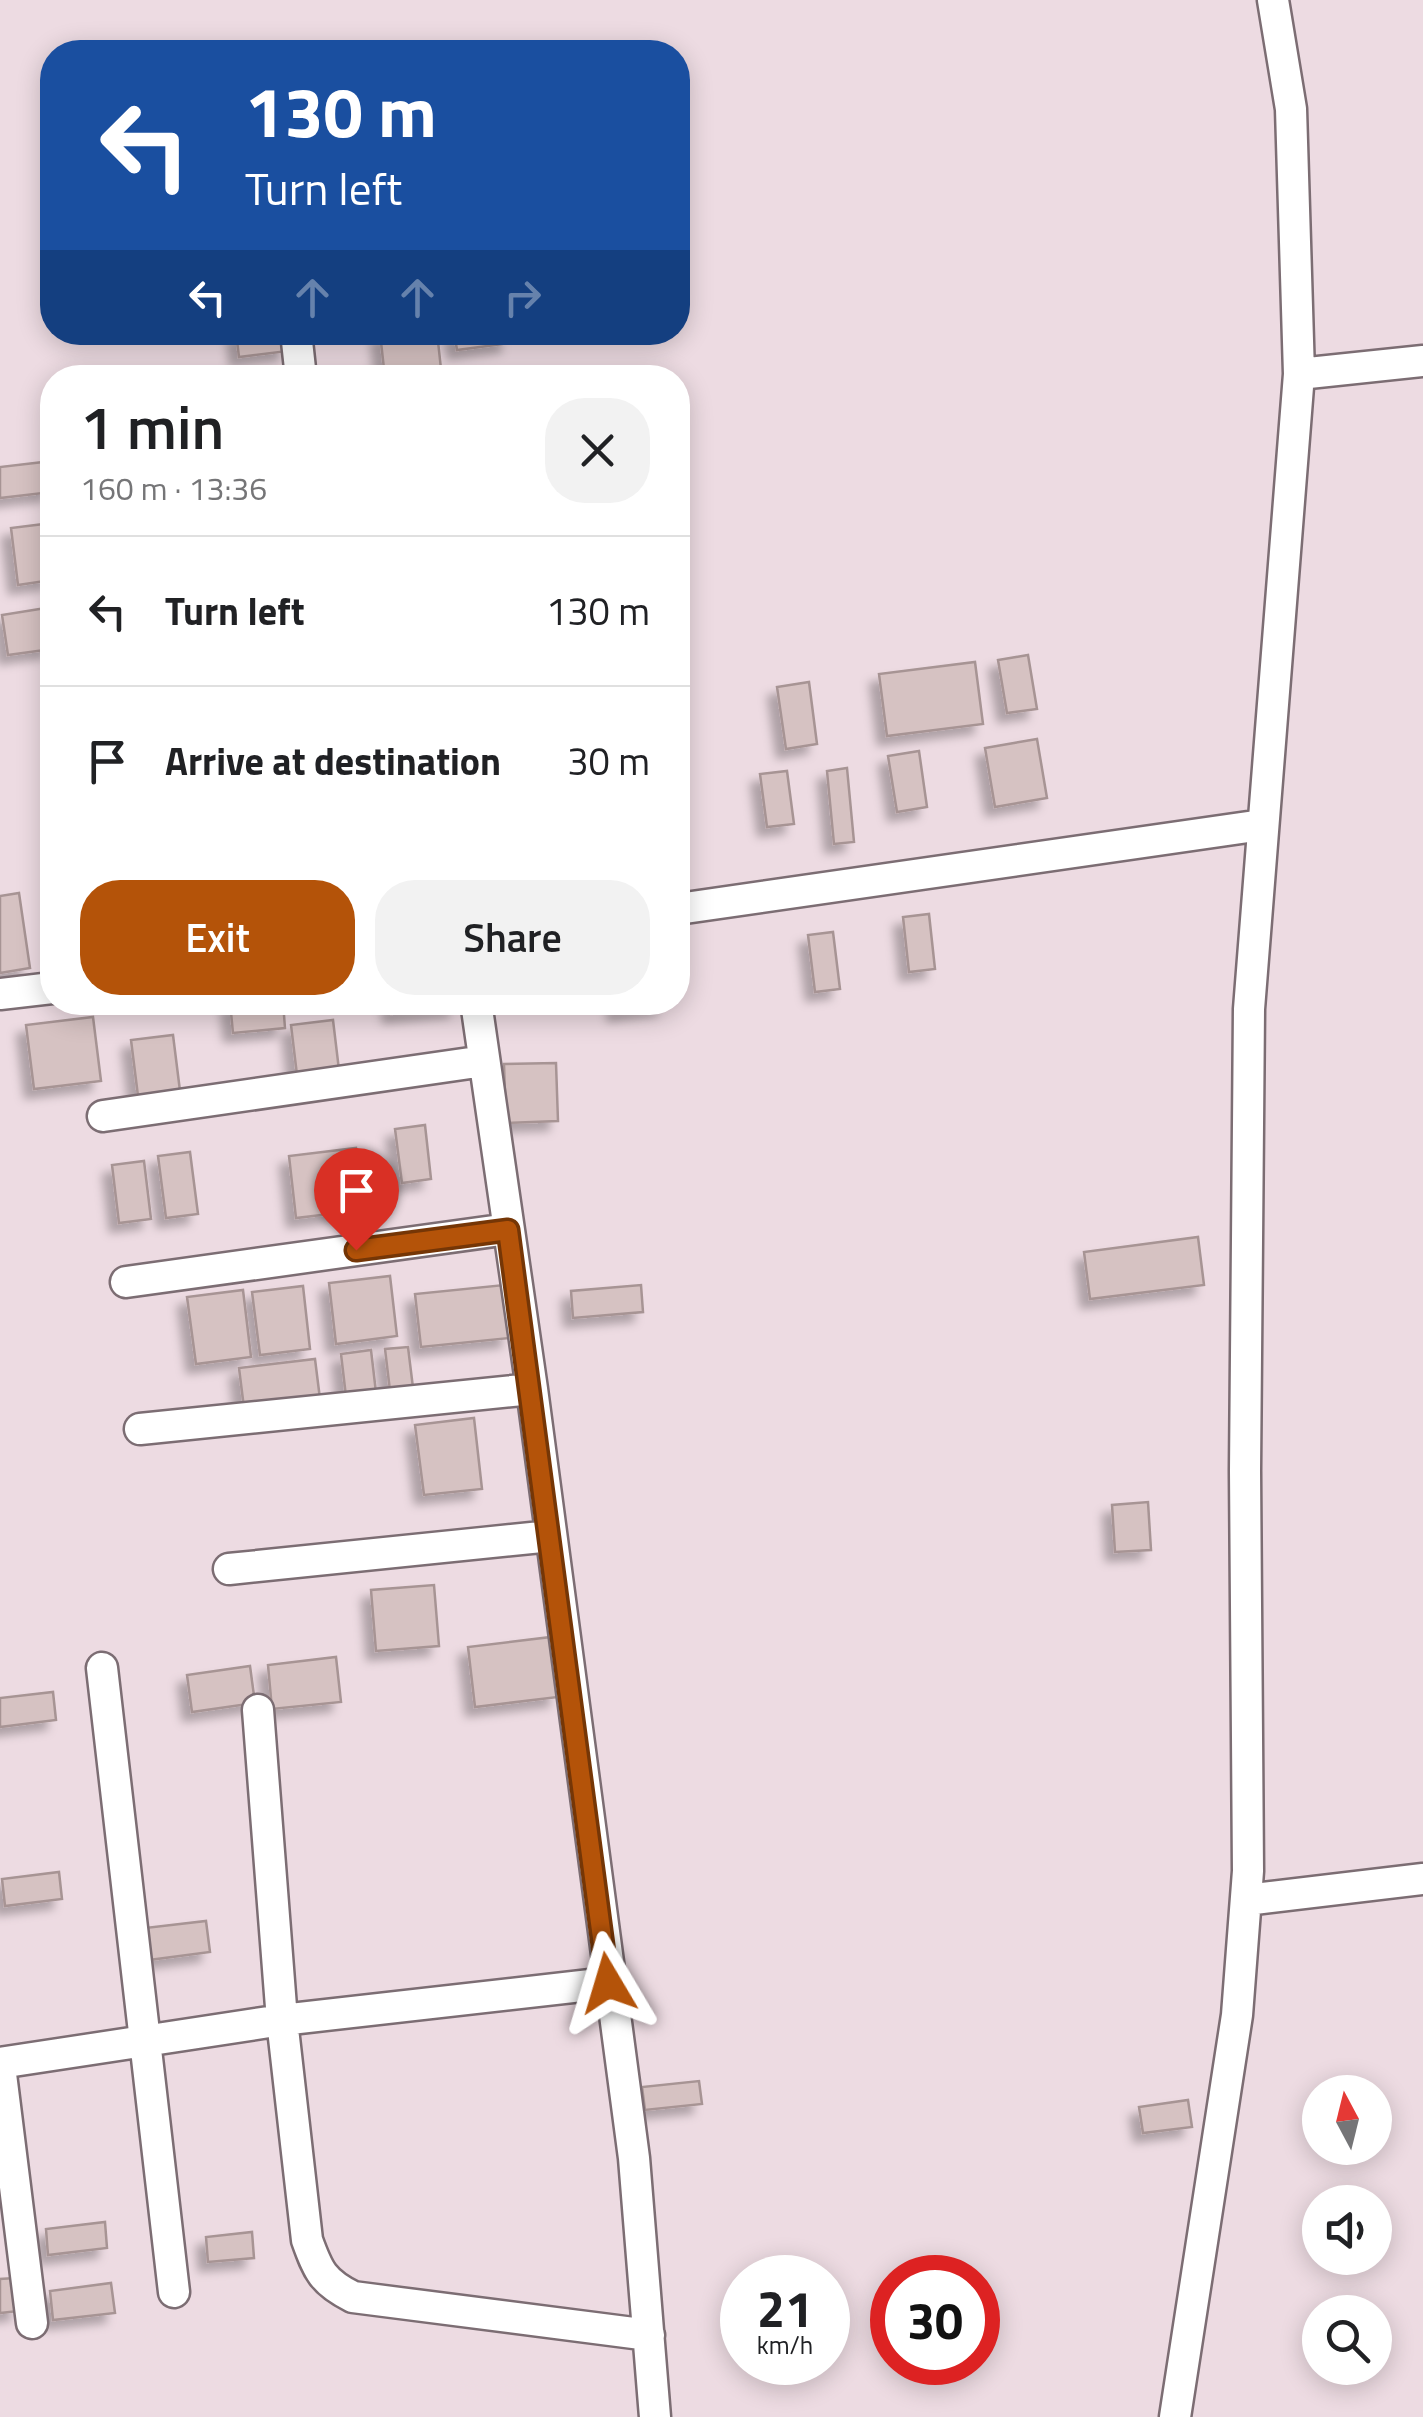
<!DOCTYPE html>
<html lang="en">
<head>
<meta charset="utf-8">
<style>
	:root { --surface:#fff; --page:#f2f2f2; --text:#202124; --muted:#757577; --line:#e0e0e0; --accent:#b45309 }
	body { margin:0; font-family:"Titillium Web",sans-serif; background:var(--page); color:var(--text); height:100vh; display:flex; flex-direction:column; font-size:38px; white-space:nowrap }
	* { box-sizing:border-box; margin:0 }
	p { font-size:32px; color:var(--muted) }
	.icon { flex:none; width:55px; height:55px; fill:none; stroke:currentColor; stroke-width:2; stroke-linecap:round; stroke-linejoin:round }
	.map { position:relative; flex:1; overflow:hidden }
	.panel { position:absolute; left:40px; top:365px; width:650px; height:650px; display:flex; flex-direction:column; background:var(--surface); border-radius:40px; box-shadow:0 5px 25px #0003 }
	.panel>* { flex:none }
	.guide { position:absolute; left:40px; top:40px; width:650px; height:305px; border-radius:40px; box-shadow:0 5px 25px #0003; background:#1a4fa0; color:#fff; overflow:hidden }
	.needle { width:65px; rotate:353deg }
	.fabs { position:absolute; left:1302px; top:2075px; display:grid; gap:20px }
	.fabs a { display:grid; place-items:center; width:90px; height:90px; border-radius:50%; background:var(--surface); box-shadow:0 5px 25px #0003; font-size:50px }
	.speed { position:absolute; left:720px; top:2255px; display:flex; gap:20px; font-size:50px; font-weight:700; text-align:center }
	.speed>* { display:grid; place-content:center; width:130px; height:130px; border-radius:50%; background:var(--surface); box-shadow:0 5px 25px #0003; line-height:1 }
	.speed small { font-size:25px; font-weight:400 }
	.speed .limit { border:15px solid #d22; background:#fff; color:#111 }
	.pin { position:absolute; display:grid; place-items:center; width:85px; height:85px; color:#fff; margin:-102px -42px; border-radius:50% 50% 50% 0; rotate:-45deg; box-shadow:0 0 10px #0007 }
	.pin .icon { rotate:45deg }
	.me { position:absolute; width:110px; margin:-55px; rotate:353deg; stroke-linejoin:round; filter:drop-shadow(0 0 8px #0008) }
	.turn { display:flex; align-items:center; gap:35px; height:210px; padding:0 40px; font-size:45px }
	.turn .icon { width:130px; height:130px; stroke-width:2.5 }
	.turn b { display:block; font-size:70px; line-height:85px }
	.lanes { display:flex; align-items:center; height:95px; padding:0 40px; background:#0003; justify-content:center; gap:50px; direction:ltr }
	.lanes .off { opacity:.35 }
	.round { display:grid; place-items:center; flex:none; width:105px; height:105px; border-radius:40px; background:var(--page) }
	.overview { display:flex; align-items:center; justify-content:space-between; height:170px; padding:0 40px }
	h1 { font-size:60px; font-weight:600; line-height:75px }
	.action { display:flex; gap:20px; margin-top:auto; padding:20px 40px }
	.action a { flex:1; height:115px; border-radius:40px; background:var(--accent); color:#fff; font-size:40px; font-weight:600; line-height:115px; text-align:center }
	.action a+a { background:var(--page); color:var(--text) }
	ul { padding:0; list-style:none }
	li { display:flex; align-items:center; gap:30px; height:150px; padding:0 40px; border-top:2px solid var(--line) }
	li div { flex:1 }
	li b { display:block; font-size:38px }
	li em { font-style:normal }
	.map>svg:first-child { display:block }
	.building { fill:#d6c2c2; stroke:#a79494; stroke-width:2.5; filter:url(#shadow) }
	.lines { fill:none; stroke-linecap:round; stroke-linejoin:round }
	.street-casing { stroke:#7c6d73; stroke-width:35 }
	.street { stroke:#fff; stroke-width:30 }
	.route-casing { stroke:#753606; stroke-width:25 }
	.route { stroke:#b45309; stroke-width:18 }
</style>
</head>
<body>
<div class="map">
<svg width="1423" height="2417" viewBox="0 0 1423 2417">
	<defs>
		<filter id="shadow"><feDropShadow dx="-9" dy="9" stdDeviation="5" flood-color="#0004"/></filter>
	</defs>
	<rect width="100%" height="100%" fill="#eddbe2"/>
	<path class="building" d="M 236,332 L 286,332 L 288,351 L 239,357 Z
		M 437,332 L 442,378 L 385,378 L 380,333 Z
		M 454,332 L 508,332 L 510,343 L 457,350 Z
		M 52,461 L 52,492 L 0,498 L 0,467 Z
		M 52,523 L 52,580 L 18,585 L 11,528 Z
		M 52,607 L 52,649 L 8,655 L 2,615 Z
		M 1028,655 L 1037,709 L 1007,713 L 998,660 Z
		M 975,662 L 983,724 L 887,736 L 879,674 Z
		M 809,682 L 817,744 L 786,749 L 777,687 Z
		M 1037,739 L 1047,798 L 995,807 L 985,748 Z
		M 919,751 L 927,807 L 897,812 L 888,756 Z
		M 847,768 L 854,842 L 834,844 L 827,771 Z
		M 787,771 L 794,824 L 767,827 L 760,774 Z
		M 19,893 L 30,968 L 0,973 L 0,896 Z
		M 929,914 L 935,969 L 909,972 L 903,917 Z
		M 833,932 L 840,989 L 815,992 L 808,935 Z
		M 230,1002 L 283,1002 L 285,1028 L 233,1033 Z
		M 391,1002 L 457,1002 L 458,1008 L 392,1014 Z
		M 616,1002 L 665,1002 L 666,1006 L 617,1012 Z
		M 93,1017 L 101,1081 L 34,1089 L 26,1025 Z
		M 333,1020 L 339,1070 L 297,1075 L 291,1025 Z
		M 173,1035 L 180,1091 L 138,1096 L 131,1040 Z
		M 556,1063 L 558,1121 L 506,1123 L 504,1064 Z
		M 425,1125 L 431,1179 L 402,1183 L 395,1129 Z
		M 356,1148 L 364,1210 L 296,1218 L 289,1156 Z
		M 190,1152 L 198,1214 L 166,1218 L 158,1156 Z
		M 144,1161 L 151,1219 L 119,1223 L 112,1165 Z
		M 1198,1237 L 1204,1285 L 1090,1299 L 1084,1252 Z
		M 390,1276 L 397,1336 L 336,1344 L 329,1283 Z
		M 504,1285 L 510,1338 L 421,1347 L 415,1294 Z
		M 641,1285 L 643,1312 L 573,1318 L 571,1291 Z
		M 303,1286 L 310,1349 L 260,1355 L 252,1292 Z
		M 243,1290 L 251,1357 L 196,1364 L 187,1297 Z
		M 408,1347 L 414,1396 L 391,1399 L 385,1349 Z
		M 371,1350 L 377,1401 L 347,1405 L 341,1354 Z
		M 315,1359 L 321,1407 L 245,1416 L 239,1368 Z
		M 474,1418 L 482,1489 L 424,1495 L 415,1425 Z
		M 1148,1502 L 1151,1550 L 1115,1552 L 1112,1505 Z
		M 434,1585 L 439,1646 L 376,1651 L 371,1590 Z
		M 551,1637 L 558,1697 L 475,1707 L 468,1647 Z
		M 336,1657 L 341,1702 L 272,1709 L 268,1665 Z
		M 250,1666 L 255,1703 L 192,1712 L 187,1675 Z
		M 53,1692 L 56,1720 L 0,1727 L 0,1698 Z
		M 59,1872 L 62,1899 L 5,1906 L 2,1879 Z
		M 206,1921 L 210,1952 L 149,1960 L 145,1928 Z
		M 699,2081 L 702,2104 L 645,2110 L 642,2087 Z
		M 1188,2100 L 1192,2127 L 1143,2133 L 1139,2107 Z
		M 105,2222 L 107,2248 L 48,2255 L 46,2229 Z
		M 252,2232 L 254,2258 L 208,2262 L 206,2237 Z
		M 15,2278 L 19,2311 L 0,2313 L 0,2279 Z
		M 111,2283 L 115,2313 L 53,2320 L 50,2291 Z"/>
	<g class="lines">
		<defs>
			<path id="street" d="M 296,332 L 301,378
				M 1299,374 L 1423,361
				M 678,909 L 1262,825
				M 0,994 L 52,988
				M 476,1002 L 532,1389 L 634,2158 L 655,2417
				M 103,1116 L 484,1061
				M 126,1282 L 508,1229
				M 140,1429 L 532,1389
				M 229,1569 L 551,1536
				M 102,1668 L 174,2292
				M 258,1710 L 282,2020 L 307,2240 C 318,2271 323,2282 353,2297 L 649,2335
				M 1246,1900 L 1423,1879
				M 0,2063 L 282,2020 L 608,1983
				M 0,2066 L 32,2323
				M 1175,2417 L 1237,2015 L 1248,1871 L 1245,1471 L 1249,1009 L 1299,374 L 1291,109 L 1273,0"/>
		</defs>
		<use href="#street" class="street-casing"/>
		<use href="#street" class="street"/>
	</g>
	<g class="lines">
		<defs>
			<path id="route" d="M 356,1250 L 508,1230 L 608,1983"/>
		</defs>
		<use href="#route" class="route-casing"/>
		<use href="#route" class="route"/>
	</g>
</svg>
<div class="fabs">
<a><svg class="needle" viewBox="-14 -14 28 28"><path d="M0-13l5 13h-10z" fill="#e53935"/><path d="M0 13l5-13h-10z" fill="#757577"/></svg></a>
<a><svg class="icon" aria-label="sound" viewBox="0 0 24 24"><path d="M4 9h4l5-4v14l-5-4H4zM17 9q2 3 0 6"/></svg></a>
<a><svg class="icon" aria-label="search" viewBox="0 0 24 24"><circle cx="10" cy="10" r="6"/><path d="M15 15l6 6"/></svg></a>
</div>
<div class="speed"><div>21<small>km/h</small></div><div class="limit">30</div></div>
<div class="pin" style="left:356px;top:1250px;background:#d93025"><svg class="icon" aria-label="arrive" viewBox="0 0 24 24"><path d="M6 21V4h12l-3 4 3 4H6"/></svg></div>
<svg class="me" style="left:608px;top:1983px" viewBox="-20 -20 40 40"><path d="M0-17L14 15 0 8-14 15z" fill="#b45309" stroke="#fff" stroke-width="4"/></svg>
<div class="guide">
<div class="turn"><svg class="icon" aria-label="left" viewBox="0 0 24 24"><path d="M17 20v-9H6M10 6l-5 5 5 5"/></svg><div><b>130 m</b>Turn left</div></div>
<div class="lanes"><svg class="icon" aria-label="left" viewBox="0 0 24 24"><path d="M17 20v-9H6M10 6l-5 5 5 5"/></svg><svg class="icon off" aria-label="ahead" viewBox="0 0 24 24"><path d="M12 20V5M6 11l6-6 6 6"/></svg><svg class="icon off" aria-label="ahead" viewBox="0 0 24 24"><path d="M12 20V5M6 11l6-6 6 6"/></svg><svg class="icon off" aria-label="right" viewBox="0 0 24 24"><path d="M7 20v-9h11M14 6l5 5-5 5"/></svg></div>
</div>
<section class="panel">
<div class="overview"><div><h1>1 min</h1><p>160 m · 13:36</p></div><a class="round"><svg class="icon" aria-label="close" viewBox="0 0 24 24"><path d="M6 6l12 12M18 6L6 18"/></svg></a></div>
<ul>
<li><svg class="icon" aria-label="left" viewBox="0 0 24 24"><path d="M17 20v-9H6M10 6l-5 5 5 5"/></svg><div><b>Turn left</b></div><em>130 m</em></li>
<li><svg class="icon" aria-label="arrive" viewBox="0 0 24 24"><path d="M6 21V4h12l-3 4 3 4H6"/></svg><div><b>Arrive at destination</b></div><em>30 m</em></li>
</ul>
<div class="action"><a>Exit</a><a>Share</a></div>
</section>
</div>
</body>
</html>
